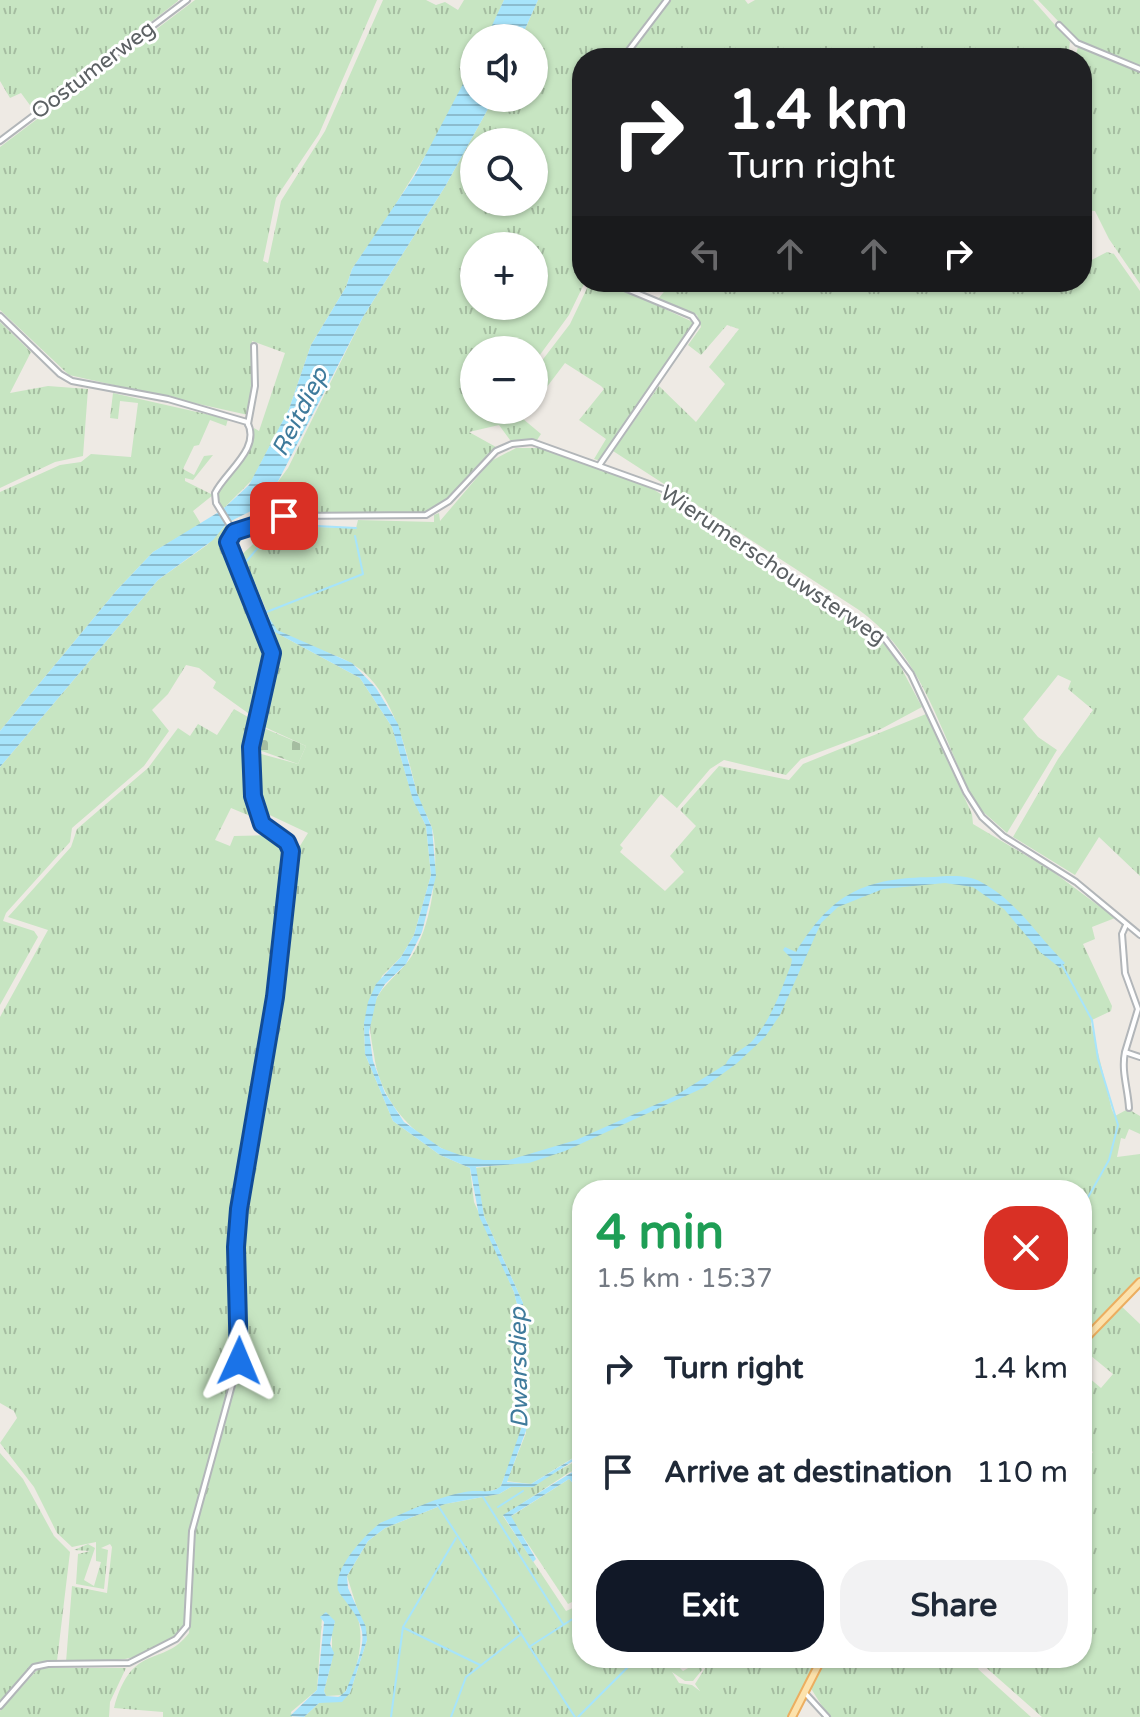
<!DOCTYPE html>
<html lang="en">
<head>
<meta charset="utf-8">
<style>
	:root { --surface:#fff; --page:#f2f2f3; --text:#1f2937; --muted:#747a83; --accent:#111827 }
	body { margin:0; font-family:"Varela Round",sans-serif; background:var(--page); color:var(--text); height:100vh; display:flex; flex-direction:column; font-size:30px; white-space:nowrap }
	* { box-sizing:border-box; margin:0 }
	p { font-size:26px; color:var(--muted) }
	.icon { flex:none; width:44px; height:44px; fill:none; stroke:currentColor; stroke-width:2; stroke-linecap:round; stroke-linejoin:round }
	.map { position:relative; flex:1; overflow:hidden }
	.side { position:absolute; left:572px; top:1180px; width:520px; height:488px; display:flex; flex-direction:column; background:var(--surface); border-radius:32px; box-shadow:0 2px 6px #0004 }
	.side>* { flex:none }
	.top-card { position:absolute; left:572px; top:48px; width:520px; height:244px; border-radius:32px; box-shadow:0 2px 6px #0004; background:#202124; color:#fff; overflow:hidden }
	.buttons { position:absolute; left:460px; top:24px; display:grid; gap:16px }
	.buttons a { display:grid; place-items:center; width:88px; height:88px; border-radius:50%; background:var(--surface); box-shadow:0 2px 6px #0004; font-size:40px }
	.pin { position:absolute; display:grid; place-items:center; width:68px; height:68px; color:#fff; margin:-34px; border-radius:16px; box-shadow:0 4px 12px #0006 }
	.me { position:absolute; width:88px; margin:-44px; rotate:1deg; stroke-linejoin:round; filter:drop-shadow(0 0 6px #0008) }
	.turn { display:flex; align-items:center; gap:28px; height:168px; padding:0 24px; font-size:36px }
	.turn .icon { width:104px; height:104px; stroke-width:2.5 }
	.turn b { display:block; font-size:56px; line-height:68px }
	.lanes { display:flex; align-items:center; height:76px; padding:0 24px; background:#0003; justify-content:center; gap:40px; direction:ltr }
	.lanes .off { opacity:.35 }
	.round { display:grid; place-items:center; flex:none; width:84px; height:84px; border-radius:32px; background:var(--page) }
	.head { display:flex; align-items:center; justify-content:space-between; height:136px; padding:0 24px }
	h1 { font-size:48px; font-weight:700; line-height:60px; color:#1e9e55 }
	.action { display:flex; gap:16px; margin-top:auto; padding:16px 24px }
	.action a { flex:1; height:92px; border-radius:32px; background:var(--accent); color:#fff; font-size:32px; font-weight:700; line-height:92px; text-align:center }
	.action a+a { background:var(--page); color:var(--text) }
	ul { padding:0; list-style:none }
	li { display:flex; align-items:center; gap:24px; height:104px; padding:0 24px }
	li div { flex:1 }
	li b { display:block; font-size:30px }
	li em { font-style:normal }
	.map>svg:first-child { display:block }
	.grass { fill:url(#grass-tufts); fill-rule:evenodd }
	.cemetery { fill:url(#cemetery-stones) }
	.water { fill:url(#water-rules) }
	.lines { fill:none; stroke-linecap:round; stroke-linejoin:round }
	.stream { stroke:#a7e4fb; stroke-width:2 }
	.minor-casing { stroke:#b2b6b9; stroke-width:8 }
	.tertiary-casing { stroke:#b2b6b9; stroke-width:8 }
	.primary-casing { stroke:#ecae60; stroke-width:10 }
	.minor { stroke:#fff; stroke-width:4 }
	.tertiary { stroke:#fff; stroke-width:4 }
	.primary { stroke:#fce2ac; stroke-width:6 }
	.route-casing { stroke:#114b97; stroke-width:20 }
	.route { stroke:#1a73e8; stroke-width:14 }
	.labels { text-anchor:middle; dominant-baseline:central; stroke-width:6; stroke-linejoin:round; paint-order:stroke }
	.street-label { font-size:22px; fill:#5c6164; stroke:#fff }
	.water-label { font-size:24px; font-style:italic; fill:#3f7b9c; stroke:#fff }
</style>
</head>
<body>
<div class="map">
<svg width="1140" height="1717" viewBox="0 0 1140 1717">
	<defs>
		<pattern id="grass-tufts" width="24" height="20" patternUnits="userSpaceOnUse" patternTransform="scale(2)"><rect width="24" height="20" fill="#c7e5c2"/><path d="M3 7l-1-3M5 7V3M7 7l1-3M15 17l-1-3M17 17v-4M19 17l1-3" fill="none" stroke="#a5bda1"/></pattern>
		<pattern id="cemetery-stones" width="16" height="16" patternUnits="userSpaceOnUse" patternTransform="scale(2)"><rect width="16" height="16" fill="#c7e5c2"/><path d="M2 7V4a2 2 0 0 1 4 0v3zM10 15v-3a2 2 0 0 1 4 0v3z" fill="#a5bda1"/></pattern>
		<pattern id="water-rules" width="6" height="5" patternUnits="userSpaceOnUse" patternTransform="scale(2)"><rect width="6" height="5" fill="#a7e4fb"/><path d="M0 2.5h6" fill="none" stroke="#8bbccf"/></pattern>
	</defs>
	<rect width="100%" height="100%" fill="#eeeae4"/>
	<path class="grass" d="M 0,0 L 178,0 L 178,1 L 35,112 L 21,93 L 10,98 L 0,81 Z
		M 195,0 L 377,0 L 319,134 L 276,198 L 263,261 L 268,263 L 281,201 L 325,131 L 383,0 L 426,0 L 436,5 L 445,2 L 458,10 L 464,0 L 504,0 L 488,36 L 474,38 L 474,63 L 444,125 L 388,217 L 352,269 L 346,287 L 311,345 L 289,409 L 252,480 L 222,510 L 217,495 L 247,452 L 254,428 L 259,431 L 285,353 L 252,341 L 253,385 L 248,415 L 69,375 L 0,310 L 0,147 Z
		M 538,0 L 666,0 L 623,58 L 582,58 L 582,282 L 585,282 L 569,315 L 534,363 L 534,350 L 474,350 L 474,410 L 529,410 L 522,418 L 541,434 L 537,440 L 510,440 L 499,425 L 469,432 L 496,447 L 448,499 L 420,515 L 289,514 L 280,507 L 261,505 L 288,468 L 363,317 L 446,185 L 494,98 L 534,98 L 534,38 L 521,38 ZM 474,142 L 534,142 L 534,202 L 474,202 ZM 474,246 L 534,246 L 534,306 L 474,306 Z
		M 670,0 L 745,0 L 748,4 L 755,0 L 1033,0 L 1070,42 L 1068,58 L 626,58 Z
		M 1038,0 L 1140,0 L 1140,68 L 1078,42 Z
		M 1078,47 L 1140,70 L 1140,284 L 1109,239 L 1095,211 L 1082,210 L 1082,58 L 1075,58 Z
		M 1107,252 L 1114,254 L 1140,291 L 1140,876 L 1099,837 L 1075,875 L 1013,837 L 1058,759 L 1093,710 L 1068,689 L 1071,681 L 1058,675 L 1023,719 L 1038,737 L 1057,750 L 1007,833 L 981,810 L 971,795 C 940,730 921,654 859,610 L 613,451 L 659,386 L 696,422 L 725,384 L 709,367 L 739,329 L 727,325 L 701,355 L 688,345 L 701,327 L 697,315 L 658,299 L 668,287 L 667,282 L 1082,282 L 1082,265 Z
		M 590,282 L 607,282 L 695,323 L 601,461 L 594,459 L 606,439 L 579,420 L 604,389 L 601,386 L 565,363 L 534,404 L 534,371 L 570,324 Z
		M 0,322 L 31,352 L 10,393 L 48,386 L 88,389 L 83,456 L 55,462 L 0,488 Z
		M 113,393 L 228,419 L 226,426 L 210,420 L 199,445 L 194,446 L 183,469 L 194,475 L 204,456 L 213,455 L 193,480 L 185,478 L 185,481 L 213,495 L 193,511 L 201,524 L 153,552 L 117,590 L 0,731 L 0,492 L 60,465 L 81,462 L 91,454 L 131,457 L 138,403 L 120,401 L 118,419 L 110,418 Z
		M 516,448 L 540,448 L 653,489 L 876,635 L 897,660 L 922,707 L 881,729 L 801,759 L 786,775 L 724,760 L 710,769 L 677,808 L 661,794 L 620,845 L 623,848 L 620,852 L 665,891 L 684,872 L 670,856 L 696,826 L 680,810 L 719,766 L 789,780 L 803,764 L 926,714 L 972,814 L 973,824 L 1052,871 L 1115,918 L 1092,927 L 1095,939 L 1083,944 L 1112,1006 L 1111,1011 L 1092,1020 L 1091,1024 L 1112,1110 L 1115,1116 L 1128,1109 L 1140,1116 L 1140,1134 L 1129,1129 L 1125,1139 L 1121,1138 L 1117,1157 L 1140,1154 L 1140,1277 L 1082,1336 L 1082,1190 L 582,1190 L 582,1463 L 576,1456 L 531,1484 L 507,1481 L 526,1433 L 523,1303 L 484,1216 L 475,1168 L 529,1162 C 516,1163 499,1167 486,1164 C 430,1153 382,1113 374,1055 C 371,1038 368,1025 373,1007 C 379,988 393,979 405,965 C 431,936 440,868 433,832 C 430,818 420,806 417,793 C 406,751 394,690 354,665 C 330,649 296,647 273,627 L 255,583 L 238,558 L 273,526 L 356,528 L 358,520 L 434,522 L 434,515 L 439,513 L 440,521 L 491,461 Z
		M 227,524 L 226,546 L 270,652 L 258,714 L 252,716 L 213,688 L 216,682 L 199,668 L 186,665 L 168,694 L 152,710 L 169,731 L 144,766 L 72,828 L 70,842 L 6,913 L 3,921 L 34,931 L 38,937 L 0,1005 L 0,767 L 158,580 L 207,545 Z
		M 263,618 L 273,631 L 360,678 L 392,727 L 413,799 L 426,826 L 431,875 L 414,935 L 401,957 L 382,976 L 364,1023 L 365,1054 L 393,1121 L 440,1155 L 470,1168 L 474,1202 L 514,1292 L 519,1313 L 521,1435 L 500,1488 L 380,1523 L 349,1560 L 341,1594 C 372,1615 361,1668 343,1695 L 326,1696 L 324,1691 L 332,1660 L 332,1627 L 335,1623 L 322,1617 L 317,1690 L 291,1712 L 292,1717 L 163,1717 L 163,1712 L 114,1708 C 132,1641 163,1668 189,1633 L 195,1531 L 243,1358 L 239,1249 L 243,1203 L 280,992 L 290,880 L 295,854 L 308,833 L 259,810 L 257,804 L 254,752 L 298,764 L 306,746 L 258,724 L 275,669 Z
		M 234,709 L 255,721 C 248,753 244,787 257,819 L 231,808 L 215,840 L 230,846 L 234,836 L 272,835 L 286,846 L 288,856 L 280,897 L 271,1005 L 237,1198 L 233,1248 L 237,1357 L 188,1539 L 184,1629 C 151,1663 109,1662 66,1662 L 72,1586 L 107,1593 L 112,1547 L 110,1544 L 101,1548 L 108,1550 L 104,1589 L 76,1584 L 78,1554 L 90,1551 L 74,1550 L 88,1544 L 95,1548 L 84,1580 L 94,1586 L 101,1562 L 96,1561 L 96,1542 L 72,1547 L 57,1533 L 34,1487 L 0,1443 L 17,1418 L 14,1411 L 0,1403 L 0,1017 L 48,930 L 8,917 L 71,847 L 77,829 L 148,768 L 178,728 L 190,736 L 198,724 L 217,735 Z
		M 1119,1304 L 1140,1324 L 1140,1717 L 1042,1717 L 982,1664 L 978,1669 L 1031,1717 L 829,1717 L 810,1687 L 826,1658 L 1082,1658 L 1082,1468 L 1093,1452 L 1082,1444 L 1082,1372 L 1101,1388 L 1113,1374 L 1085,1351 L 1082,1354 L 1082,1346 Z
		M 0,1453 L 23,1479 L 54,1536 L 70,1552 L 57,1661 L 31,1666 L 0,1703 Z
		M 576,1461 L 582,1470 L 582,1482 L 574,1471 L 570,1472 L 503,1516 L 566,1611 L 582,1604 L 582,1658 L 670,1658 L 683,1671 L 700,1661 L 702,1670 L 693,1681 L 685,1681 L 672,1672 L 679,1683 L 692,1685 L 700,1691 L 695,1684 L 707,1665 L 702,1658 L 819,1658 L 789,1717 L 304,1717 L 319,1703 L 350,1693 L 367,1640 L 347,1576 L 368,1541 L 385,1528 L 445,1504 L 499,1494 L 511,1487 L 528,1487 Z
		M 569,1479 L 582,1494 L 582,1597 L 568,1604 L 510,1517 Z
		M 39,1668 L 126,1668 L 110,1702 L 109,1717 L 0,1717 L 0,1711 Z"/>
	<path class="cemetery" d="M 259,726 L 306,746 L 298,764 L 256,749 L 262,731 Z"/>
	<path class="water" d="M 504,0 L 538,0 L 521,38 L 486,38 Z
		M 474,63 L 474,98 L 494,98 L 446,185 L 363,317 L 273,491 L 253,510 L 227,523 L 213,540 L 158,580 L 0,767 L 0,731 L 117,590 L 153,552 L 222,510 L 249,485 L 289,409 L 311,345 L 346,287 L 352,269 L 415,175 Z
		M 253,578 L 266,613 L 277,630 L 352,663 L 376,688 L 398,724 L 417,793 L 432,828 L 436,876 L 422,932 L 406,964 L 385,984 L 377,997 L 369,1032 L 373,1061 L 385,1093 L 404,1122 L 441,1148 L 460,1155 L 483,1160 L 509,1160 L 576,1140 L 675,1096 L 726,1064 C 730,1053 746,1049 754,1039 C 772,1018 781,990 791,965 L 792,959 L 783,950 L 785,947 L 796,952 C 832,893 864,878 933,877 C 948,876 967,874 981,882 C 1017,901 1037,936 1065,963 L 1060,968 L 1040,952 L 1004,909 L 973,887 L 945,883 L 883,889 L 838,907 L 821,923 L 780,1015 L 765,1037 L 736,1064 L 703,1088 L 565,1151 L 529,1163 L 476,1167 L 484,1216 L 523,1303 L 527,1428 L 507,1482 L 531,1484 L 577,1456 L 582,1470 L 573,1461 L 533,1487 L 511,1487 L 499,1494 L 445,1504 L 385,1528 L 368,1541 L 347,1576 L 348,1588 L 366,1627 L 367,1640 L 350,1693 L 342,1702 L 319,1703 L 304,1717 L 290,1716 L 317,1690 L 324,1622 L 320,1617 L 326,1612 L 335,1621 L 330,1644 L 334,1653 L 324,1691 L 326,1696 L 339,1697 L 346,1691 C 352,1675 365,1649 362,1632 C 360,1615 341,1598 338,1590 C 333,1568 365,1535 380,1523 C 407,1512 436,1497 465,1492 C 479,1489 491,1495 501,1486 L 521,1429 L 519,1313 L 514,1292 L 479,1216 L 470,1168 L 440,1155 L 393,1121 L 365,1054 L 364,1023 L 368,1002 L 376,984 L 401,957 L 414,935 L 431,875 L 426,826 L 413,800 L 392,727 L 360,678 L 273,631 L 261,614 L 249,581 Z
		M 574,1471 L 582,1482 L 582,1494 L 569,1479 L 511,1516 L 536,1559 L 533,1562 L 503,1515 Z"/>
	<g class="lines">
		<path class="stream" d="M 251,581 L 245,563 L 278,524 L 356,528
			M 264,613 L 363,574 L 355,536
			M 1062,965 L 1092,1020 L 1098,1059 L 1118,1125 L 1109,1160 L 1082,1208
			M 483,1497 L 563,1624
			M 437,1504 L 575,1717
			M 498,1507 L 523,1491
			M 404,1628 L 480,1665
			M 529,1647 L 582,1613
			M 391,1717 L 403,1627 L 456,1538
			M 451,1717 L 466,1677 L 520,1635
			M 578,1717 L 636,1659"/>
		<defs>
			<path id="minor" d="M 1059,25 L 1077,43 L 1140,69
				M 623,58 L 667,0
				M 0,141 L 187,0
				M 248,424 L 255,386 L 254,346
				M 600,464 L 697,323 L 692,316 L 610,282
				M 1126,925 L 1122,934 L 1125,973 L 1138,1009 L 1125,1052 L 1140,1057
				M 1125,1052 C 1121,1071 1128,1089 1129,1108
				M 805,1693 L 827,1717
				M 0,1706 L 34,1667 L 48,1664 L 129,1663 L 176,1639 L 187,1626 L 192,1531 L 240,1356 L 236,1247 L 242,1185 L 275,997 L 291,854 L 287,842 L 262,824 L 253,796 L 251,747 L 272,653 L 246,582 L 230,550 L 228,542 L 234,532"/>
			<path id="tertiary" d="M 0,316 L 60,374 L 72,381 L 168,399 L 247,422 C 262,448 225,472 215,493 L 216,503 L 234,532 L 284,516 L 426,515 L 449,501 L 496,451 L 512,444 L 532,442 L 663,489 L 885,639 L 911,674 L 966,792 L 982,817 L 1003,836 L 1076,882 L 1140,935"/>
			<path id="primary" d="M 1082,1342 L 1140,1282
				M 792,1717 L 822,1658"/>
		</defs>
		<use href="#minor" class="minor-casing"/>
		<use href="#tertiary" class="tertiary-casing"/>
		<use href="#primary" class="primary-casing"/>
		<use href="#minor" class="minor"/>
		<use href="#tertiary" class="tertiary"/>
		<use href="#primary" class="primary"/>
	</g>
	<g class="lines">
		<defs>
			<path id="route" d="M 239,1361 L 236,1247 L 239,1209 L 275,997 L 291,851 L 287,842 L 262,824 L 253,796 L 251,747 L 272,653 L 228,542 L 234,532 L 284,516"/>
		</defs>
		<use href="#route" class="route-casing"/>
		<use href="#route" class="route"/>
	</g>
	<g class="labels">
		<g class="street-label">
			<text transform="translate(93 70) rotate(-37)">Oostumerweg</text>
			<text transform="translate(773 565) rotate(34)">Wierumerschouwsterweg</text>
		</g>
		<g class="water-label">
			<text transform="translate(300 412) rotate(-63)">Reitdiep</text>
			<text transform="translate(519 1368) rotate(-91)">Dwarsdiep</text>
		</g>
	</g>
</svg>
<div class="buttons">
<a><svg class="icon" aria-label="sound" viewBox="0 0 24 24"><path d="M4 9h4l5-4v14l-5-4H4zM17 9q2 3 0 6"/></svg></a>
<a><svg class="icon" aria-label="search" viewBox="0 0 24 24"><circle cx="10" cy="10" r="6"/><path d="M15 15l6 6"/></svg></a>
<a>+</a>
<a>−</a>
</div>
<div class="pin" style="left:284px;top:516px;background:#d93025"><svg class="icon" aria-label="arrive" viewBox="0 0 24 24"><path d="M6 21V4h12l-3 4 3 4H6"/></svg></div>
<svg class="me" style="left:239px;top:1361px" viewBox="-20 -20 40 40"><path d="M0-17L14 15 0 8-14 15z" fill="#1a73e8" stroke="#fff" stroke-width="4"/></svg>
<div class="top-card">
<div class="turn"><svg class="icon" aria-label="right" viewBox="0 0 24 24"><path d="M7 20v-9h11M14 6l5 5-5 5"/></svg><div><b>1.4 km</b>Turn right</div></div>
<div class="lanes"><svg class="icon off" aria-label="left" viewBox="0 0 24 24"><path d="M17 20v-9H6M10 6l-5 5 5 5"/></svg><svg class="icon off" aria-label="ahead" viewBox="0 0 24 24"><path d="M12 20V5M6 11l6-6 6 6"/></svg><svg class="icon off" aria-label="ahead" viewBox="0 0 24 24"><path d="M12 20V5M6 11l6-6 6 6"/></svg><svg class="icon" aria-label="right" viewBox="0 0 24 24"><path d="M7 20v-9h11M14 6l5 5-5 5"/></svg></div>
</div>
<section class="side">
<div class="head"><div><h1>4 min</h1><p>1.5 km · 15:37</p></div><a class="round" style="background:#d93025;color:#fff"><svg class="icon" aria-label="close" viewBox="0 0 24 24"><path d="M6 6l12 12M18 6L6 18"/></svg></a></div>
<ul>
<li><svg class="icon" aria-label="right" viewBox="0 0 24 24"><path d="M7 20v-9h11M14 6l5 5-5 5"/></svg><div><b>Turn right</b></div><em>1.4 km</em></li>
<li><svg class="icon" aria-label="arrive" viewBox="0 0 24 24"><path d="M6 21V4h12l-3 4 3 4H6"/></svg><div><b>Arrive at destination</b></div><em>110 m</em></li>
</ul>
<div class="action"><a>Exit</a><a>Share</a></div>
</section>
</div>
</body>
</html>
